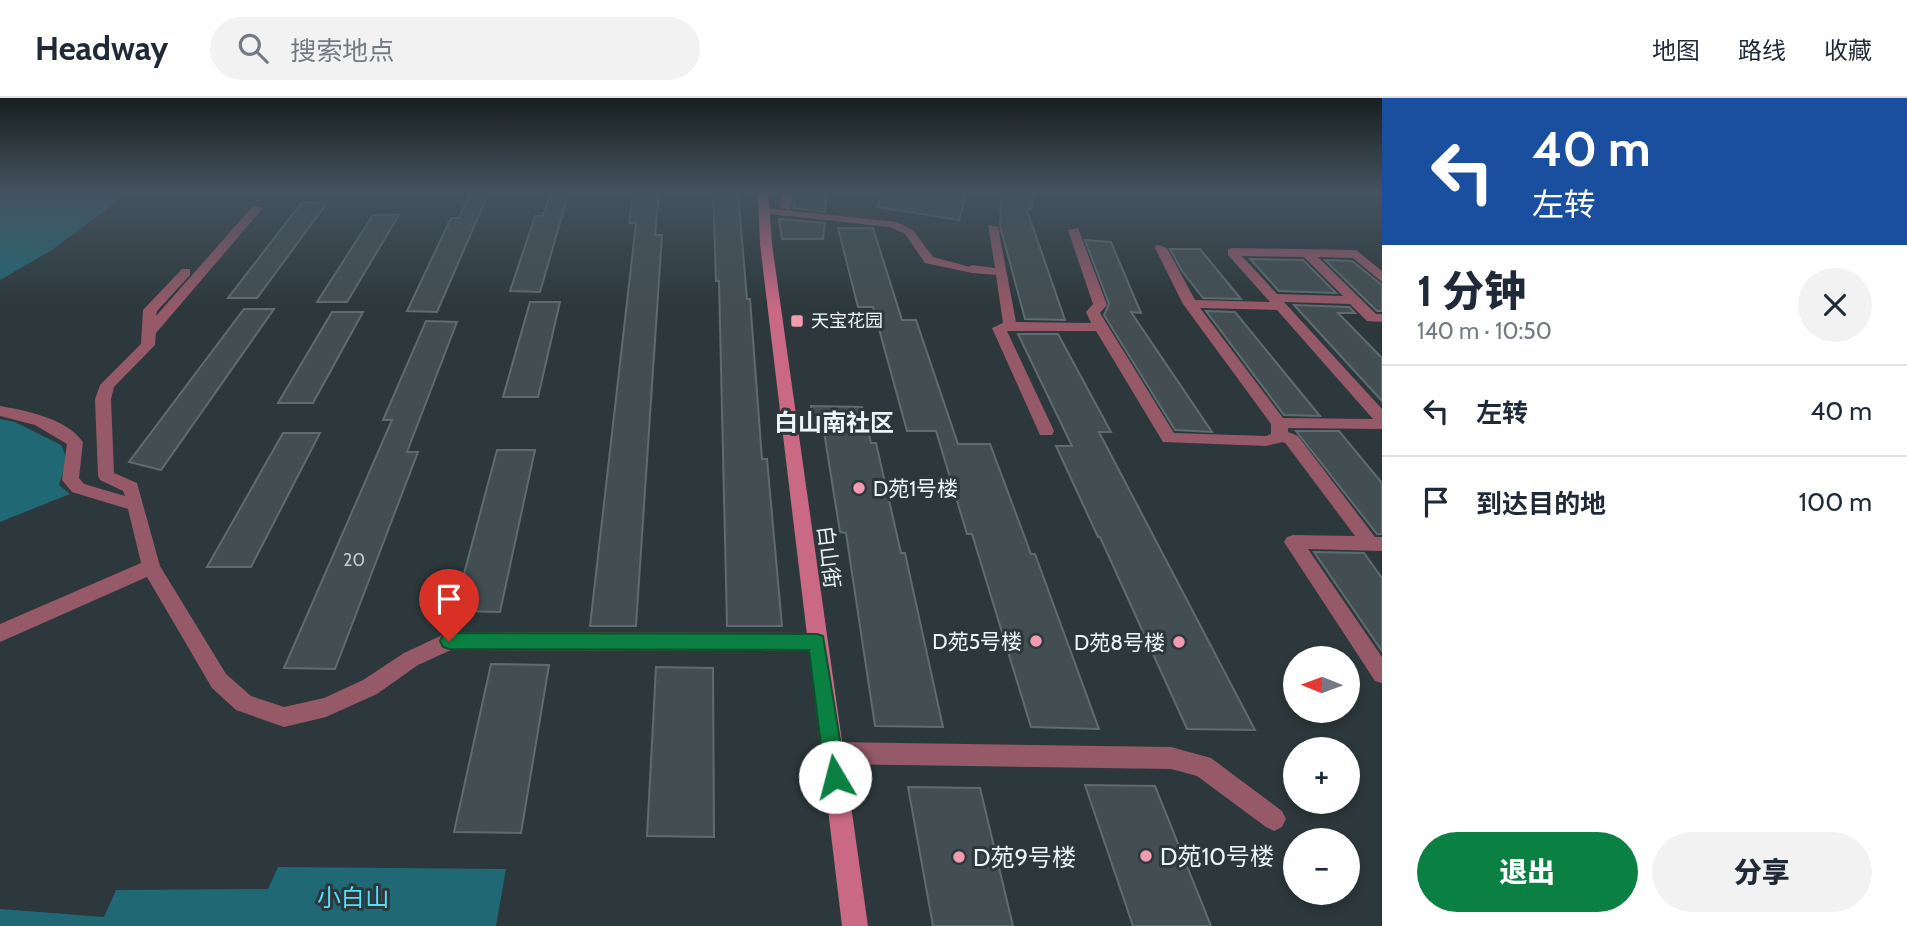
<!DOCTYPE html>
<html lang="zh">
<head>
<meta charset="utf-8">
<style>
	:root { --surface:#fff; --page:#f2f2f3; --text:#1f2937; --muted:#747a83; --line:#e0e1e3; --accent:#0b8043 }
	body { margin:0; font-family:Cabin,"Noto Sans SC",sans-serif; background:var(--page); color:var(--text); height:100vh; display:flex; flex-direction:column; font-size:26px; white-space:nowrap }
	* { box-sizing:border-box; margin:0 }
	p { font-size:23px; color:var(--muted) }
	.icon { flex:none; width:38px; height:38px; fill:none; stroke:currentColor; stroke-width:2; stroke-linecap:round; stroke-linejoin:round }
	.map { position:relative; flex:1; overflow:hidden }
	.sheet { display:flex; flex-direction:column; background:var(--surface); width:525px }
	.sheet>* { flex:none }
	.top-card { background:#1a4fa0; color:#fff; overflow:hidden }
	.needle { width:46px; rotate:271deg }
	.controls { position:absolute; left:1283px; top:548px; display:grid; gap:14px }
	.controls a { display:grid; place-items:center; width:77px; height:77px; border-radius:50%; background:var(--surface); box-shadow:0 4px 10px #0003; font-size:35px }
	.pin { position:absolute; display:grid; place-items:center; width:60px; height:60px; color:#fff; margin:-72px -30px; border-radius:50% 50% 50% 0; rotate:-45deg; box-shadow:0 0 7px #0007 }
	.pin .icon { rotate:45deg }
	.me { position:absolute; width:77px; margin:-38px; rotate:352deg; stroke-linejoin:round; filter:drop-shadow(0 0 5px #0008) }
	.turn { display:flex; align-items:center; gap:24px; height:147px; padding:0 35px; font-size:32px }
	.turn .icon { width:91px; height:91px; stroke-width:2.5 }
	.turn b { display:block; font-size:49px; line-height:60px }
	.round { display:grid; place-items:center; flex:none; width:74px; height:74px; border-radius:37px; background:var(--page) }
	.summary { display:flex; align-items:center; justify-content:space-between; height:119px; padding:0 35px }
	h1 { font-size:42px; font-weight:800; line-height:52px }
	.button { display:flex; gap:14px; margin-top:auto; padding:14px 35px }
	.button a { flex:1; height:80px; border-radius:42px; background:var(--accent); color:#fff; font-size:28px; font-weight:800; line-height:80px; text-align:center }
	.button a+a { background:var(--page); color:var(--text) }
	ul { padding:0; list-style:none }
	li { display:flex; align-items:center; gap:21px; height:91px; padding:0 35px; border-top:2px solid var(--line) }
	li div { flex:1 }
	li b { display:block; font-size:26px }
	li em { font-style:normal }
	header { display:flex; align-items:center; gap:42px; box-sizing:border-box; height:98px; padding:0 35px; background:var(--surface); border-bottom:2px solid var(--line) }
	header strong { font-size:33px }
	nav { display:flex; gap:38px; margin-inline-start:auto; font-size:24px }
	.search { width:490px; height:63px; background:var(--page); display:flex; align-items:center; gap:18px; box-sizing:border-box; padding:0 24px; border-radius:38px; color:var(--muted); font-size:26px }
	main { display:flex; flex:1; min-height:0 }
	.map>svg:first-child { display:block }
	.green { fill:#216875 }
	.building { fill:#424e51; stroke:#5f6c6f; stroke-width:2 }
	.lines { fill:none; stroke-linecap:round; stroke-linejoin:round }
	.minor { fill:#955968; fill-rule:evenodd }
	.tertiary { fill:#955968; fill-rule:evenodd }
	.secondary { fill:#c96983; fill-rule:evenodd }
	.route { fill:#0b8043; stroke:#07532c; stroke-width:2 }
	.poi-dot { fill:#f29aaf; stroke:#2c383b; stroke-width:2.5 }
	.labels { text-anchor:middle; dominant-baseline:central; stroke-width:6; stroke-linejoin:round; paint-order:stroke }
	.far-poi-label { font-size:18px; fill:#eef5f7; stroke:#2c383b; text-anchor:start }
	.number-label { font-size:18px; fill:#c3cbce }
	.poi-label { font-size:21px; fill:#eef5f7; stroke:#2c383b; text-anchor:end }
	.street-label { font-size:21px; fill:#eef5f7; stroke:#2c383b }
	.quarter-label { font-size:24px; font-weight:bold; fill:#eef5f7; stroke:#2c383b }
	.near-poi-label { font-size:24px; fill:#eef5f7; stroke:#2c383b; text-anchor:start }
	.near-park-label { font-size:24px; fill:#55def7; stroke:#2c383b }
</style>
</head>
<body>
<header>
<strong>Headway</strong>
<div class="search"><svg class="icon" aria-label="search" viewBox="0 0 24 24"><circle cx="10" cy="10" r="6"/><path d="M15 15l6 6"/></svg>搜索地点</div>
<nav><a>地图</a><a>路线</a><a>收藏</a></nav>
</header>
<main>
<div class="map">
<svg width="1382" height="828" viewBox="0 0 1382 828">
	<rect width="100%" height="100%" fill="#2c383b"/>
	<path class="green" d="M 0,94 L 130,94 L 52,152 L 0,182 Z
		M 0,321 L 15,324 L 61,347 L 67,361 L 59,387 L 70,396 L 0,424 Z
		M 278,769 L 506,771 L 496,828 L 0,828 L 0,811 L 104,819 L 116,792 L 268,791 Z"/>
	<path class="building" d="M 471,94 L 489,94 L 437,214 L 407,213 L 451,120 L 459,120 Z
		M 551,94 L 569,94 L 540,194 L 510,193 L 535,118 L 543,118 Z
		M 633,94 L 659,94 L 655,137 L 662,137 L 636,528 L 590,528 L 636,125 L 629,125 Z
		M 713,94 L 738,94 L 747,201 L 750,201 L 762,361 L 767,361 L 782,528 L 727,528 L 719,183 L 716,183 Z
		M 796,94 L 827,94 L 825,114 L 793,110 Z
		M 883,94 L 967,94 L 959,122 L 877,109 Z
		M 1002,94 L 1032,94 L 1033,109 L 1027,112 L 1065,222 L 1025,221 L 1000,128 Z
		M 302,104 L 327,105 L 257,200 L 228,200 Z
		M 373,117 L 399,117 L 347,204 L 317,204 Z
		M 779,121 L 825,125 L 823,141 L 782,141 Z
		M 838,130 L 873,130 L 902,222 L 916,222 L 958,346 L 990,346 L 1031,456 L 1035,456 L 1099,631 L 1031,629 L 972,436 L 967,436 L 936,333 L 907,333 L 873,209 L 858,209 Z
		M 1085,142 L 1111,144 L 1141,215 L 1131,214 L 1212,334 L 1175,332 L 1104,217 L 1109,206 Z
		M 1170,151 L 1200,151 L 1241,201 L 1203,200 L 1182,173 Z
		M 1250,161 L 1303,162 L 1336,195 L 1279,193 Z
		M 1325,162 L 1352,163 L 1382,187 L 1382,213 L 1377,213 Z
		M 530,204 L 560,204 L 538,299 L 503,299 Z
		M 1294,207 L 1349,209 L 1355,215 L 1338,215 L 1382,260 L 1382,303 Z
		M 244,211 L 274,211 L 161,372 L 129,364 Z
		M 1206,213 L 1235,214 L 1320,318 L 1284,317 Z
		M 332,214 L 363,214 L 313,305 L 278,305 Z
		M 426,223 L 457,224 L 407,354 L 418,354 L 335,571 L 284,570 L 392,322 L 383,322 Z
		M 1018,236 L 1058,236 L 1111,334 L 1099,334 L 1255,632 L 1187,631 L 1100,439 L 1098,439 L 1056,348 L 1072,348 Z
		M 811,308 L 862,309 L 871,345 L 876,345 L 901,455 L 905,455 L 943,629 L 875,628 L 846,435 L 840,434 L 824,334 L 815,334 Z
		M 1296,333 L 1339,333 L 1382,385 L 1382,436 L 1377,436 Z
		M 283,335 L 320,335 L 251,469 L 207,469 Z
		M 497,352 L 535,352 L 500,514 L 454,513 Z
		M 1314,454 L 1364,455 L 1382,480 L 1382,553 Z
		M 491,566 L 549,567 L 521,735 L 454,734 Z
		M 656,569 L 713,570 L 714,739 L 647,738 Z
		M 1085,687 L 1155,688 L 1211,828 L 1133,828 Z
		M 908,689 L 980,690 L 1013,828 L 933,828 Z"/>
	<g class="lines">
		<path class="minor" d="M 783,94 L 793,94 L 790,112 L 780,110 Z
			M 988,127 L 998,129 L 1016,224 L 1091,225 L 1086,214 L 1093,206 L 1068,132 L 1078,130 L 1107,207 L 1100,215 L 1174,335 L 1266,338 L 1271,336 L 1271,326 L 1183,206 L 1155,150 L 1157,147 L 1167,150 L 1195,202 L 1270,204 L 1228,157 L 1228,151 L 1232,150 L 1356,152 L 1382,173 L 1382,184 L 1353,160 L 1318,159 L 1376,216 L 1382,216 L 1382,224 L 1367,223 L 1350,206 L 1284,204 L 1382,311 L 1382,331 L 1288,330 L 1288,334 L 1298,338 L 1375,439 L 1382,439 L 1382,453 L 1308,451 L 1382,559 L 1382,585 L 1375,583 L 1284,444 L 1287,439 L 1293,437 L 1355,438 L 1286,346 L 1283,344 L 1266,348 L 1163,344 L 1096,233 L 1007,233 L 1054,333 L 1052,337 L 1040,337 L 992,230 L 1003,225 L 996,177 L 972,175 L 966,171 L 972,167 L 995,170 ZM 1242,158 L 1304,159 L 1343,198 L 1277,196 ZM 1200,210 L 1277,212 L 1373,321 L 1283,320 Z
			M 832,644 L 1171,649 L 1211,660 L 1282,713 L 1286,721 L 1282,729 L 1274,733 L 1266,729 L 1197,678 L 1171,671 L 832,666 L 824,663 L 821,655 L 824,647 Z"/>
		<path class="tertiary" d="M 253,108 L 263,110 L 156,235 L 155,247 L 114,289 L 111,301 L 114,375 L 137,385 L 160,468 L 226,576 L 251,598 L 284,609 L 324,600 L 363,582 L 404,555 L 449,534 L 817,535 L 824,538 L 827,544 L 824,550 L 817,553 L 451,552 L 418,567 L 377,596 L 326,619 L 284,629 L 236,612 L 212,590 L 147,479 L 0,544 L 0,526 L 141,465 L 128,411 L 72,394 L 62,382 L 67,346 L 35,327 L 0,318 L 0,308 C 27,313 66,320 83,344 L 79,380 L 84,386 L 125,398 L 123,393 L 100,382 L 98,378 L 95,301 L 100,287 L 141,246 L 143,212 L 182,171 L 190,171 L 190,177 L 157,213 L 156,218 Z
			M 764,110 L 897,124 L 913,132 L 933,159 L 978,171 L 972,175 L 925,165 L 905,136 L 890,129 L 760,115 L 758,113 Z"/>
		<path class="secondary" d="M 758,94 L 768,94 L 772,146 L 868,828 L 842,828 L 760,146 Z"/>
	</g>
	<linearGradient id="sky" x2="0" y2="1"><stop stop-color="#181f20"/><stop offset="0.45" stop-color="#455360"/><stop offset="1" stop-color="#455360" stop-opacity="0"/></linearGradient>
	<rect width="1382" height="210" fill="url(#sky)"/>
	<path class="route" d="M 449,535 L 817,536 L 823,538 L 846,679 L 843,687 L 835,690 L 828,687 L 825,679 L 809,552 L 449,551 L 443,549 L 440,543 L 443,537 Z"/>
	<g class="poi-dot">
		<rect x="790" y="216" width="14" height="14" rx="3.5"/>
		<circle cx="859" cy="390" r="7"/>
		<circle cx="1036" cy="543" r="7"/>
		<circle cx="1179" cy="544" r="7"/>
		<circle cx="1146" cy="758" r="7"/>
		<circle cx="959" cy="759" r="7"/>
	</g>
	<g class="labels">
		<g class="far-poi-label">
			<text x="811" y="223">天宝花园</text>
		</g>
		<g class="number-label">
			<text x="354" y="462">20</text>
		</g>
		<g class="poi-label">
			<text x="873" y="390" text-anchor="start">D苑1号楼</text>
			<text x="1022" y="543">D苑5号楼</text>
			<text x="1165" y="544">D苑8号楼</text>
		</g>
		<g class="street-label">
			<text transform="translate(829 459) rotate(83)">白山街</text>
		</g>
		<g class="quarter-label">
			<text x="834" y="324">白山南社区</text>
		</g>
		<g class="near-poi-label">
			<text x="1160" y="758">D苑10号楼</text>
			<text x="973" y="759">D苑9号楼</text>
		</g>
		<g class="near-park-label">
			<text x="353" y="799">小白山</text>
		</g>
	</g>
</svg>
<div class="controls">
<a><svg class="needle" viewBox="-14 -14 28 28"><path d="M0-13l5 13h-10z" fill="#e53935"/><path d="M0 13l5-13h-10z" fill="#747a83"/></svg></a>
<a>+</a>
<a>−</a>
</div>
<div class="pin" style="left:449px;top:543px;background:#d93025"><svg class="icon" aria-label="arrive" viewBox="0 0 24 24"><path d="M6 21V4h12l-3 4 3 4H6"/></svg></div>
<svg class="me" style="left:835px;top:679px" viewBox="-20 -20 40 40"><circle r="19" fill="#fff"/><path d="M0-13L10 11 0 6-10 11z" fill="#0b8043"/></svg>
</div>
<section class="sheet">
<div class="top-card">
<div class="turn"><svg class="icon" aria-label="left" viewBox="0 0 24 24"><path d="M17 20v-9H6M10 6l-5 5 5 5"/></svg><div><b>40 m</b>左转</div></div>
</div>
<div class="summary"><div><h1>1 分钟</h1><p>140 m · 10:50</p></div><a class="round"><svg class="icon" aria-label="close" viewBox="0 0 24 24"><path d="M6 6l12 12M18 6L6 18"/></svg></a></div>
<ul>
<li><svg class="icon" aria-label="left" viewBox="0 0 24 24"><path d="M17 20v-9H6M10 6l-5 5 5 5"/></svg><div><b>左转</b></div><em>40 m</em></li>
<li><svg class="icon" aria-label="arrive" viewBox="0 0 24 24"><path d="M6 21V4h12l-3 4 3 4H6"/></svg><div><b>到达目的地</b></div><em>100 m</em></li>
</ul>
<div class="button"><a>退出</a><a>分享</a></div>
</section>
</main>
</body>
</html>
